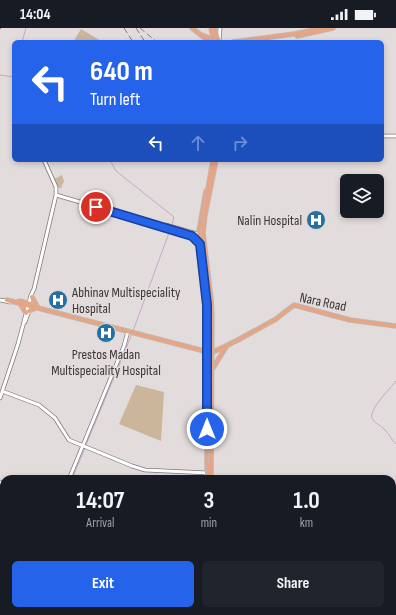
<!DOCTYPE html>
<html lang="en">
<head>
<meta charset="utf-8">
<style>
	:root { --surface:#171b24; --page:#20242c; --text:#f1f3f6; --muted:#9ea1a6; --accent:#2563eb }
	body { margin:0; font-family:"Sofia Sans Condensed",sans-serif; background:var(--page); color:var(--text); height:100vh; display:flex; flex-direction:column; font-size:15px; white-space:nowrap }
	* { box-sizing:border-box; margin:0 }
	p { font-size:13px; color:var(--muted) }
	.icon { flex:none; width:22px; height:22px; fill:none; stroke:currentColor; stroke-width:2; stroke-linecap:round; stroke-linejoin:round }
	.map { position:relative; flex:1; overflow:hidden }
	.panel { position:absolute; left:0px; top:447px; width:396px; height:140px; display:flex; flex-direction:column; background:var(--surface); border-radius:12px 12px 0 0; box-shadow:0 2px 6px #0003 }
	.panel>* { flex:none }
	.top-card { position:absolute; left:12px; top:12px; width:372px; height:122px; border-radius:6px; box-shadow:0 2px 6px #0003; background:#2563eb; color:#fff; overflow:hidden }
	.fabs { position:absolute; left:340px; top:146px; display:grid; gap:8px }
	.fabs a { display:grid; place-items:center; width:44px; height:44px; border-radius:6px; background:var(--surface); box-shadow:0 2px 6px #0003; font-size:20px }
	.pin { position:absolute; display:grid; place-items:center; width:34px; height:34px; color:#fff; margin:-17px; border:2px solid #fff; border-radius:50%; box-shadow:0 1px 4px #0007 }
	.me { position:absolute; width:44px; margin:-22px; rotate:0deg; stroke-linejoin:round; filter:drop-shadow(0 0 3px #0008) }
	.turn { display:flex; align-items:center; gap:14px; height:84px; padding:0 12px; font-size:18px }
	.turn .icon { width:52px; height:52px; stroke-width:2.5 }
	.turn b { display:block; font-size:28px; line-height:34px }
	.lanes { display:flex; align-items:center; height:38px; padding:0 12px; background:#0003; justify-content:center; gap:20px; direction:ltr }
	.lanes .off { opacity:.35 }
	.eta { display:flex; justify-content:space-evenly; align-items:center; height:68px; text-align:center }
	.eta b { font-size:24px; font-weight:700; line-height:28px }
	.cta { display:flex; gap:8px; margin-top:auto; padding:8px 12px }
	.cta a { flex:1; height:46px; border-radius:6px; background:var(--accent); color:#fff; font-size:16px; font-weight:700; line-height:46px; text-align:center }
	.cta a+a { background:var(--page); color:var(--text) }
	.status { display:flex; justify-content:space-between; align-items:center; height:28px; padding:0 20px; background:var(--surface); direction:ltr }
	.status svg { height:11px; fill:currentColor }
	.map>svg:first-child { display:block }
	.green { fill:#cbb69c }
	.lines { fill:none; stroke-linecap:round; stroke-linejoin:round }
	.stream { stroke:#c6a7c8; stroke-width:1 }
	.minor-casing { stroke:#7f7979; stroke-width:4.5 }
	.major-casing { stroke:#bcbbbb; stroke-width:5.5 }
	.minor { stroke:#fff; stroke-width:3 }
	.major { stroke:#e5a685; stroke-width:4 }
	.rail { stroke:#827d7d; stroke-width:1; stroke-dasharray:6 3; stroke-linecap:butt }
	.major-bridge-casing { stroke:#bcbbbb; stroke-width:5.5; stroke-linecap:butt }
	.major-bridge { stroke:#e5a685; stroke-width:4 }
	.route-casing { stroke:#184099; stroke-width:10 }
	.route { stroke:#2563eb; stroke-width:7 }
	.labels { text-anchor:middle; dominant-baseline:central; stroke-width:3; stroke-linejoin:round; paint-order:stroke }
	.poi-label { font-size:14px; fill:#3b3838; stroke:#e3dcdc; text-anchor:end }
	.street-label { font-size:14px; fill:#3b3838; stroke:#e3dcdc }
</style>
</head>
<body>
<div class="status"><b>14:04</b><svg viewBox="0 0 49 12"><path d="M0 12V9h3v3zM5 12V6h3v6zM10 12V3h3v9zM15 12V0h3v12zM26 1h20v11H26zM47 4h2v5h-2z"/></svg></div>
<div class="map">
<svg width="396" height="587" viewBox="0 0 396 587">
	<rect width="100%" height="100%" fill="#e3dcdc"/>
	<path class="green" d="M 81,1 L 101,13 L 100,14 L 73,14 Z
		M 62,147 L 64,153 L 61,160 L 59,160 L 54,151 Z
		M 136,357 L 164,364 L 161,413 L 119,396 Z"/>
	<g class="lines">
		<path class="stream" d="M 22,14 L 26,0
			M 0,47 L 14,49
			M 110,132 L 116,143 L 174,189 L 172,197
			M 133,303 L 170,202
			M 396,353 C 390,361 369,381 372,390 C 374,395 380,397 384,401 C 389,405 391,412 396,416
			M 86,417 L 132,306
			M 72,451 L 85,420
			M 19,587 L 20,583"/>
		<defs>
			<path id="minor" d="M 219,14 L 220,0
				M 382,108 L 396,108
				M 56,167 L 200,209
				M 162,198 L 166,197 L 201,207
				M 0,272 L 10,274
				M 25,294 L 29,283
				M 2,363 L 39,377 L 55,390 L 69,412 L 132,438 L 145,442 L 208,445
				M 0,370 L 18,316 L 31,267 L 34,261 L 56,167 L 56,159 L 44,132
				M 69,451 L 124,318 L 128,303
				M 0,454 L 4,457
				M 0,499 L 4,500
				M 392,527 L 396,526
				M 392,530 L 396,529
				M 14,587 L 15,583"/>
			<path id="major" d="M 192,0 L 210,14
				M 202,7 L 216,13
				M 297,8 L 333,0
				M 233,14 L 294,6 L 324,0
				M 259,14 L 268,12
				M 206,163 L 199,203 L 207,277 L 207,451
				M 32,269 L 37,278
				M 7,272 L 208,324 L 213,324 L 232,315
				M 17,274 L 20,273 L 30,276
				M 21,277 L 26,285
				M 29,283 L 36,280
				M 231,315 L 236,313 L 276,291 L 294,277 L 350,292 L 396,298
				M 213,340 L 226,319
				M 207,583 L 207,587
				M 212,583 L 212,587"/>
		</defs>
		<use href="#minor" class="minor-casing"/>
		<use href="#major" class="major-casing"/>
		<use href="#minor" class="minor"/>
		<use href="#major" class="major"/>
		<path class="rail" d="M 124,0 L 133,14
			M 136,0 L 145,14
			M 140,0 L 157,14
			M 212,0 L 216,14
			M 0,1 L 1,0
			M 211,451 L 211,286 L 202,207 L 202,196 L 216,132
			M 211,583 L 211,587"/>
		<defs>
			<path id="major-bridge" d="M 211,0 L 214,14
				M 214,0 L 218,14
				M 207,166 L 213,132
				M 209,451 L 209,437
				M 211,451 L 212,288 L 211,271 L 203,205 L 205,187 L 216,132"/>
		</defs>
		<use href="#major-bridge" class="major-bridge-casing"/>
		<use href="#major-bridge" class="major-bridge"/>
	</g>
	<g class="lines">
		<defs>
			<path id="route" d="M 96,179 L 192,208 L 200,216 L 207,277 L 207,401"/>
		</defs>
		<use href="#route" class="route-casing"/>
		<use href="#route" class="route"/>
	</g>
	<defs>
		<symbol id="hospital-disc" viewBox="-11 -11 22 22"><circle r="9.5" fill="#266fa3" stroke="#e3dcdc"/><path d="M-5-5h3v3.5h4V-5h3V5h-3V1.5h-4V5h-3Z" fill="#fff"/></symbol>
	</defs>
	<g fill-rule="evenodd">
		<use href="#hospital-disc" x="305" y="181" width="22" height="22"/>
		<use href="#hospital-disc" x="47" y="261" width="22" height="22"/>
		<use href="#hospital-disc" x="95" y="294" width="22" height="22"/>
	</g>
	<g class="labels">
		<g class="poi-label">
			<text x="302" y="192">Nalin Hospital</text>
			<text x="72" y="264" text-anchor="start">Abhinav Multispeciality<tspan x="72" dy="16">Hospital</tspan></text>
			<text x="106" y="326" text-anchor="middle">Prestos Madan<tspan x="106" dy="16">Multispeciality Hospital</tspan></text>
		</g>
		<g class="street-label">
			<text transform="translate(323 274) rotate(12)">Nara Road</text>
		</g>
	</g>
</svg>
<div class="fabs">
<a><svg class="icon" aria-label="layers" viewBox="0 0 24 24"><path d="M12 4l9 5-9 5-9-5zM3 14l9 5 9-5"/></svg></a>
</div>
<div class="pin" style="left:96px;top:179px;background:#d93025"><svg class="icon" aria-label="arrive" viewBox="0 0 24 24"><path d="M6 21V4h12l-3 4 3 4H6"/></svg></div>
<svg class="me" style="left:207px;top:401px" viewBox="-20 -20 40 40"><circle r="17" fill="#2563eb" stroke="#fff" stroke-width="3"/><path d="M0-11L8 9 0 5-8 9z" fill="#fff"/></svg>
<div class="top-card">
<div class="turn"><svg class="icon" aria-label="left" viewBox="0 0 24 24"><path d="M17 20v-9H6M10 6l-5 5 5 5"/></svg><div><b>640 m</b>Turn left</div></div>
<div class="lanes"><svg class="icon" aria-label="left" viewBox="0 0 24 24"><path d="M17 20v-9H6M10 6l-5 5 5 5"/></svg><svg class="icon off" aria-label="ahead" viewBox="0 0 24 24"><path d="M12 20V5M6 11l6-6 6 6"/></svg><svg class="icon off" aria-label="right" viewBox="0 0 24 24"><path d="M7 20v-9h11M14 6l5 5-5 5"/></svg></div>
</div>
<section class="panel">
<div class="eta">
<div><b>14:07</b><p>Arrival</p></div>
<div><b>3</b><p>min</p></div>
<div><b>1.0</b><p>km</p></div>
</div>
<div class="cta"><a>Exit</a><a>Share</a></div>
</section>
</div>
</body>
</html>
